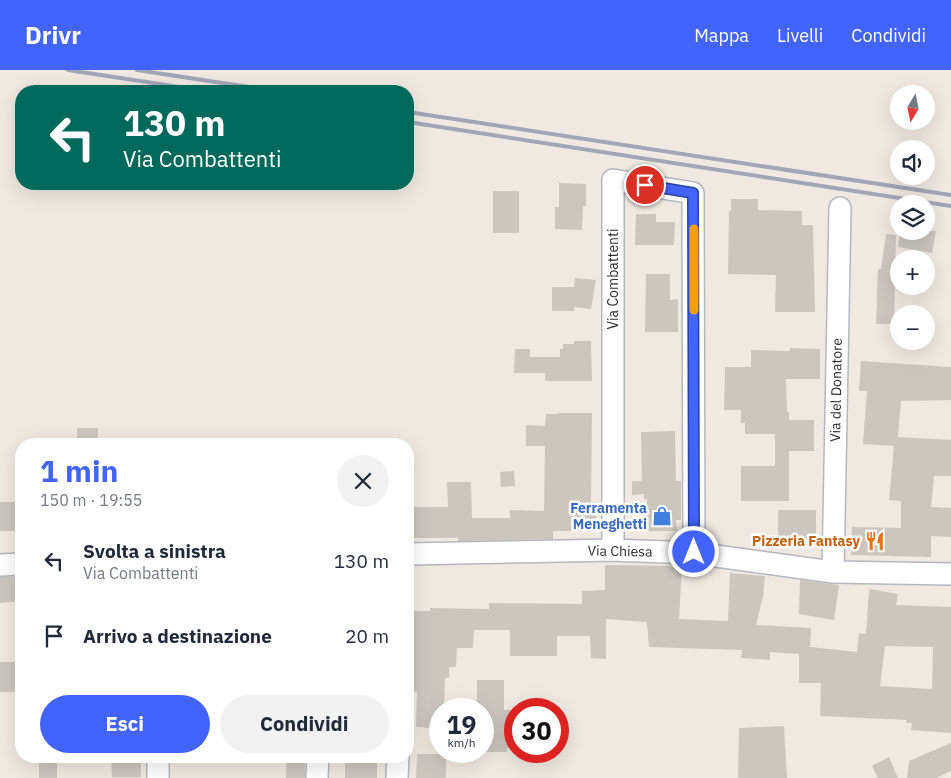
<!DOCTYPE html>
<html lang="it">
<head>
<meta charset="utf-8">
<style>
	:root { --surface:#fff; --page:#f2f2f3; --text:#1f2937; --muted:#747a83; --accent:#4264fb }
	body { margin:0; font-family:"IBM Plex Sans",sans-serif; background:var(--page); color:var(--text); height:100vh; display:flex; flex-direction:column; font-size:19px; white-space:nowrap }
	* { box-sizing:border-box; margin:0 }
	p { font-size:16px; color:var(--muted) }
	.icon { flex:none; width:28px; height:28px; fill:none; stroke:currentColor; stroke-width:2; stroke-linecap:round; stroke-linejoin:round }
	.map { position:relative; flex:1; overflow:hidden }
	.drawer { position:absolute; left:15px; top:368px; width:399px; height:325px; display:flex; flex-direction:column; background:var(--surface); border-radius:20px; box-shadow:0 5px 20px #0002 }
	.drawer>* { flex:none }
	.hud { position:absolute; left:15px; top:15px; width:399px; height:105px; border-radius:20px; box-shadow:0 5px 20px #0002; background:#00695c; color:#fff; overflow:hidden }
	.needle { width:32px; rotate:190deg }
	.controls { position:absolute; left:890px; top:15px; display:grid; gap:10px }
	.controls a { display:grid; place-items:center; width:45px; height:45px; border-radius:50%; background:var(--surface); box-shadow:0 5px 20px #0002; font-size:25px }
	.speed { position:absolute; left:429px; top:628px; display:flex; gap:10px; font-size:25px; font-weight:700; text-align:center }
	.speed>* { display:grid; place-content:center; width:65px; height:65px; border-radius:50%; background:var(--surface); box-shadow:0 5px 20px #0002; line-height:1 }
	.speed small { font-size:12px; font-weight:400 }
	.speed .limit { border:8px solid #d22; background:#fff; color:#111 }
	.pin { position:absolute; display:grid; place-items:center; width:42px; height:42px; color:#fff; margin:-21px; border:2px solid #fff; border-radius:50%; box-shadow:0 1px 5px #0007 }
	.me { position:absolute; width:55px; margin:-28px; rotate:0deg; stroke-linejoin:round; filter:drop-shadow(0 0 4px #0008) }
	.turn { display:flex; align-items:center; gap:18px; height:105px; padding:0 25px; font-size:22px }
	.turn .icon { width:65px; height:65px; stroke-width:2.5 }
	.turn b { display:block; font-size:35px; line-height:42px }
	.round { display:grid; place-items:center; flex:none; width:52px; height:52px; border-radius:26px; background:var(--page) }
	.headline { display:flex; align-items:center; justify-content:space-between; height:85px; padding:0 25px }
	h1 { font-size:30px; font-weight:800; line-height:38px; color:var(--accent) }
	.primary-button { display:flex; gap:10px; margin-top:auto; padding:10px 25px }
	.primary-button a { flex:1; height:58px; border-radius:30px; background:var(--accent); color:#fff; font-size:20px; font-weight:800; line-height:58px; text-align:center }
	.primary-button a+a { background:var(--page); color:var(--text) }
	ul { padding:0; list-style:none }
	li { display:flex; align-items:center; gap:15px; height:75px; padding:0 25px }
	li div { flex:1 }
	li b { display:block; font-size:19px }
	li em { font-style:normal }
	header { display:flex; align-items:center; gap:30px; box-sizing:border-box; height:70px; padding:0 25px; background:var(--accent); color:#fff }
	header strong { font-size:24px }
	nav { display:flex; gap:28px; margin-inline-start:auto; font-size:18px }
	.map>svg:first-child { display:block }
	.building { fill:#cbc7bf; fill-rule:evenodd }
	.lines { fill:none; stroke-linecap:round; stroke-linejoin:round }
	.street-casing { stroke:#b4b7c1; stroke-width:24 }
	.street { stroke:#fff; stroke-width:21 }
	.rail { stroke:#a3a6b8; stroke-width:4 }
	.route-casing { stroke:#2b41a3; stroke-width:12 }
	.route { stroke:#4264fb; stroke-width:9 }
	.slow { stroke:#f59e0b; stroke-width:9 }
	.labels { text-anchor:middle; dominant-baseline:central; stroke-width:5; stroke-linejoin:round; paint-order:stroke }
	.street-label { font-size:14px; fill:#2e2e2e; stroke:#fff }
	.shop-label { font-size:14px; font-weight:bold; fill:#366cbe; stroke:#fff; text-anchor:end }
	.food-label { font-size:14px; font-weight:bold; fill:#c56008; stroke:#fff; text-anchor:end }
</style>
</head>
<body>
<header>
<strong>Drivr</strong>
<nav><a>Mappa</a><a>Livelli</a><a>Condividi</a></nav>
</header>
<div class="map">
<svg width="951" height="708" viewBox="0 0 951 708">
	<rect width="100%" height="100%" fill="#efe9e1"/>
	<path class="building" d="M 559,113 L 586,114 L 586,136 L 583,136 L 582,160 L 555,159 L 555,137 L 559,137 Z
		M 493,121 L 519,121 L 519,163 L 493,163 Z
		M 731,129 L 758,129 L 758,140 L 802,141 L 802,155 L 813,155 L 815,242 L 775,242 L 776,205 L 728,204 L 729,141 L 731,141 Z
		M 636,144 L 656,144 L 656,152 L 675,152 L 674,175 L 635,175 Z
		M 900,161 L 936,161 L 932,183 L 898,177 Z
		M 886,164 L 896,165 L 894,254 L 876,254 L 878,199 L 881,199 Z
		M 646,204 L 670,204 L 670,230 L 678,229 L 678,262 L 645,262 Z
		M 575,208 L 596,210 L 591,239 L 574,237 L 575,241 L 552,241 L 552,217 L 574,217 Z
		M 574,271 L 591,271 L 592,311 L 545,311 L 545,303 L 514,303 L 515,279 L 530,279 L 530,287 L 560,287 L 560,279 L 563,279 L 563,274 L 574,274 Z
		M 790,278 L 820,279 L 820,309 L 786,309 L 787,342 L 789,342 L 789,350 L 814,350 L 814,381 L 789,381 L 789,431 L 741,431 L 741,396 L 775,396 L 775,364 L 745,364 L 745,353 L 741,353 L 741,340 L 724,340 L 725,297 L 751,297 L 751,280 L 790,281 Z
		M 861,291 L 951,297 L 951,330 L 901,331 L 898,367 L 951,370 L 951,406 L 934,406 L 931,437 L 951,438 L 951,467 L 931,466 L 931,487 L 851,485 L 852,457 L 901,458 L 901,431 L 889,430 L 894,376 L 863,374 L 867,321 L 859,321 Z
		M 558,343 L 592,343 L 591,432 L 596,432 L 596,461 L 553,461 L 553,469 L 458,471 L 458,468 L 408,468 L 408,437 L 448,437 L 447,412 L 471,412 L 472,448 L 510,448 L 510,440 L 544,441 L 545,376 L 526,376 L 526,355 L 545,356 L 546,344 L 558,344 Z
		M 77,358 L 98,358 L 98,374 L 77,374 Z
		M 675,361 L 676,411 L 681,411 L 681,450 L 676,450 L 677,461 L 646,461 L 647,429 L 644,429 L 644,424 L 632,425 L 632,411 L 642,411 L 641,362 Z
		M 514,401 L 515,416 L 501,417 L 500,402 Z
		M 0,432 L 21,432 L 21,461 L 0,461 Z
		M 778,440 L 816,440 L 816,470 L 778,470 Z
		M 605,495 L 682,496 L 679,549 L 728,551 L 730,503 L 765,506 L 763,527 L 756,555 L 811,558 L 810,577 L 857,582 L 859,563 L 866,564 L 869,519 L 898,524 L 896,535 L 951,537 L 951,663 L 911,660 L 912,653 L 906,653 L 907,650 L 820,646 L 821,613 L 799,613 L 799,584 L 770,582 L 770,590 L 741,588 L 742,580 L 649,577 L 647,552 L 606,549 L 606,589 L 591,588 L 590,566 L 557,566 L 557,586 L 510,586 L 510,560 L 474,560 L 473,578 L 457,578 L 456,597 L 449,597 L 449,608 L 445,608 L 444,639 L 440,639 L 440,653 L 431,653 L 431,658 L 416,657 L 417,622 L 408,622 L 408,541 L 430,541 L 430,538 L 489,539 L 489,533 L 582,534 L 582,521 L 605,520 ZM 885,576 L 933,577 L 932,619 L 880,616 Z
		M 21,506 L 21,531 L 0,533 L 0,507 Z
		M 800,510 L 839,515 L 834,550 L 799,544 Z
		M 0,592 L 21,592 L 21,622 L 0,622 Z
		M 477,610 L 504,610 L 504,640 L 515,640 L 515,678 L 507,678 L 507,682 L 482,682 L 482,639 L 477,639 Z
		M 784,656 L 787,708 L 738,708 L 739,658 Z
		M 951,673 L 951,701 L 936,708 L 907,708 L 909,691 Z
		M 417,684 L 446,684 L 446,708 L 416,708 Z
		M 111,686 L 141,686 L 141,707 L 112,707 Z
		M 286,686 L 305,686 L 305,708 L 286,708 Z
		M 889,687 L 898,708 L 878,708 L 872,696 Z
		M 345,692 L 377,692 L 377,708 L 345,708 Z
		M 39,693 L 57,693 L 57,708 L 39,708 Z"/>
	<g class="lines">
		<defs>
			<path id="street" d="M 613,480 L 613,110 L 693,123 L 694,483
				M 408,484 L 613,480 L 694,483 L 833,502 L 951,504
				M 0,495 L 21,494
				M 833,502 L 840,138
				M 158,686 L 158,708
				M 317,708 L 318,686
				M 397,708 L 398,686"/>
		</defs>
		<use href="#street" class="street-casing"/>
		<use href="#street" class="street"/>
		<path class="rail" d="M 68,0 L 206,21
			M 137,0 L 275,21
			M 408,42 L 951,125
			M 408,52 L 951,136"/>
	</g>
	<g class="lines">
		<defs>
			<path id="route" d="M 645,115 L 693,123 L 694,482"/>
		</defs>
		<use href="#route" class="route-casing"/>
		<use href="#route" class="route"/>
		<path class="slow" d="M 694,159 L 694,240"/>
	</g>
	<defs>
		<symbol id="shop-bare" viewBox="-9 -9 18 18"><path d="M-5-2.5h2.3a2.7 3.5 0 0 1 5.4 0H5L5.5 6h-11ZM-1.5-2.5h3a1.5 2.3 0 0 0-3 0Z" fill="#3f7fe0" stroke="#fff" stroke-width="2.5" paint-order="stroke"/></symbol>
		<symbol id="restaurant-bare" viewBox="-9 -9 18 18"><path d="M-5-6h1v4h1v-4h1v4h1v-4h1v5L-1.5 .5V6h-2V.5L-5-1ZM5-6V6H3V1.5H1.5Q1.5-4 5-6Z" fill="#e8710a" stroke="#fff" stroke-width="2.5" paint-order="stroke"/></symbol>
	</defs>
	<g fill-rule="evenodd">
		<use href="#shop-bare" x="648" y="432" width="28" height="28"/>
		<use href="#restaurant-bare" x="861" y="457" width="28" height="28"/>
	</g>
	<g class="labels">
		<g class="street-label">
			<text transform="translate(613 209) rotate(-90)">Via Combattenti</text>
			<text transform="translate(836 320) rotate(-89)">Via del Donatore</text>
			<text transform="translate(620 481) rotate(1)">Via Chiesa</text>
		</g>
		<g class="shop-label">
			<text x="647" y="438">Ferramenta<tspan x="647" dy="16">Meneghetti</tspan></text>
		</g>
		<g class="food-label">
			<text x="860" y="471">Pizzeria Fantasy</text>
		</g>
	</g>
</svg>
<div class="controls">
<a><svg class="needle" viewBox="-14 -14 28 28"><path d="M0-13l5 13h-10z" fill="#e53935"/><path d="M0 13l5-13h-10z" fill="#747a83"/></svg></a>
<a><svg class="icon" aria-label="sound" viewBox="0 0 24 24"><path d="M4 9h4l5-4v14l-5-4H4zM17 9q2 3 0 6"/></svg></a>
<a><svg class="icon" aria-label="layers" viewBox="0 0 24 24"><path d="M12 4l9 5-9 5-9-5zM3 14l9 5 9-5"/></svg></a>
<a>+</a>
<a>−</a>
</div>
<div class="speed"><div>19<small>km/h</small></div><div class="limit">30</div></div>
<div class="pin" style="left:645px;top:115px;background:#d93025"><svg class="icon" aria-label="arrive" viewBox="0 0 24 24"><path d="M6 21V4h12l-3 4 3 4H6"/></svg></div>
<svg class="me" style="left:694px;top:482px" viewBox="-20 -20 40 40"><circle r="17" fill="#4264fb" stroke="#fff" stroke-width="3"/><path d="M0-11L8 9 0 5-8 9z" fill="#fff"/></svg>
<div class="hud">
<div class="turn"><svg class="icon" aria-label="left" viewBox="0 0 24 24"><path d="M17 20v-9H6M10 6l-5 5 5 5"/></svg><div><b>130 m</b>Via Combattenti</div></div>
</div>
<section class="drawer">
<div class="headline"><div><h1>1 min</h1><p>150 m · 19:55</p></div><a class="round"><svg class="icon" aria-label="close" viewBox="0 0 24 24"><path d="M6 6l12 12M18 6L6 18"/></svg></a></div>
<ul>
<li><svg class="icon" aria-label="left" viewBox="0 0 24 24"><path d="M17 20v-9H6M10 6l-5 5 5 5"/></svg><div><b>Svolta a sinistra</b><p>Via Combattenti</p></div><em>130 m</em></li>
<li><svg class="icon" aria-label="arrive" viewBox="0 0 24 24"><path d="M6 21V4h12l-3 4 3 4H6"/></svg><div><b>Arrivo a destinazione</b></div><em>20 m</em></li>
</ul>
<div class="primary-button"><a>Esci</a><a>Condividi</a></div>
</section>
</div>
</body>
</html>
